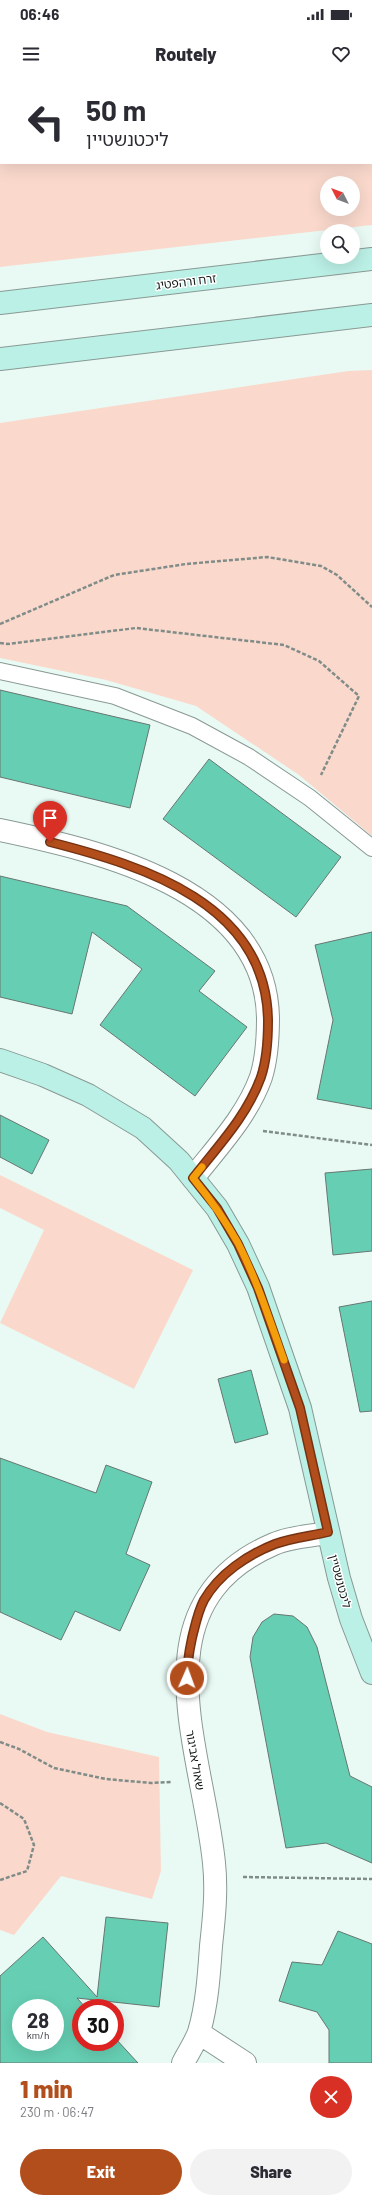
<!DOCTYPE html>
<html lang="en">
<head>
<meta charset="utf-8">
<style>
	:root { --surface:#fff; --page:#f2f2f3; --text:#2b2b33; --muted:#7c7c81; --accent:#b24e1b }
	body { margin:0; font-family:Barlow,"Noto Sans Hebrew",sans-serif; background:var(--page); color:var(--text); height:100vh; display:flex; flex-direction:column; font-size:15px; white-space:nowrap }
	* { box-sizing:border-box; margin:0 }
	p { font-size:13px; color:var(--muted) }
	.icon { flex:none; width:22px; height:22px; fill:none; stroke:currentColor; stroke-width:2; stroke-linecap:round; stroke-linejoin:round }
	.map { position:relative; height:1983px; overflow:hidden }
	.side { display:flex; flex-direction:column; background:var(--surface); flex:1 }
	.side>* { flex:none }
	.top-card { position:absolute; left:0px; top:0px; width:372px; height:84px; box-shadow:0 4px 16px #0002; background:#fff; color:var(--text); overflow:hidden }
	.needle { width:26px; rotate:312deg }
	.buttons { position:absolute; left:320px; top:96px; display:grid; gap:8px }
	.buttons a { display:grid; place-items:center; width:40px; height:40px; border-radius:50%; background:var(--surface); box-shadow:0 4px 16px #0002; font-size:20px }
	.speed { position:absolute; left:12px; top:1919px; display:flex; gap:8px; font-size:20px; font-weight:700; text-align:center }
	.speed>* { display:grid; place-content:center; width:52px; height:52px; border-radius:50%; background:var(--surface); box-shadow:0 4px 16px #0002; line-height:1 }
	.speed small { font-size:10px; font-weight:400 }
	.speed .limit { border:6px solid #d22; background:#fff; color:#111 }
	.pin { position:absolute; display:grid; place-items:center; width:34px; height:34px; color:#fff; margin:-41px -17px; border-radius:50% 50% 50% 0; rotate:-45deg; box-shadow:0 0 4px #0007 }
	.pin .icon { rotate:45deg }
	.me { position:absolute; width:44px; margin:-22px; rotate:2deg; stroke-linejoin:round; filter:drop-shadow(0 0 3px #0008) }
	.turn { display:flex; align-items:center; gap:14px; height:84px; padding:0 20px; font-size:18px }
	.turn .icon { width:52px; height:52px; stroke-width:2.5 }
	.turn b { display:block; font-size:28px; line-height:34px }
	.round { display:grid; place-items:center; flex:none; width:42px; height:42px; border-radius:21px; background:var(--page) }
	.headline { display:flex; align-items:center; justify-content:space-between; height:68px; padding:0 20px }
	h1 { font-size:24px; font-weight:800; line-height:30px; color:var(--accent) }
	.button { display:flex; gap:8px; margin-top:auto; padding:8px 20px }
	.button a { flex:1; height:46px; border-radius:24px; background:var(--accent); color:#fff; font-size:16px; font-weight:800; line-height:46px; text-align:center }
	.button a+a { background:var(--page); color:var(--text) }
	.status { display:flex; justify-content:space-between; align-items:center; height:28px; padding:0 20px; background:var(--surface); direction:ltr }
	.status svg { height:11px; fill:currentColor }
	header { display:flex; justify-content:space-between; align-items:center; height:52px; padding:0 20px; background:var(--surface); font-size:18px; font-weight:800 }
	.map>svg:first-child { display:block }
	.green { fill:#fad9cc; fill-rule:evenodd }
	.building { fill:#66cfb3; stroke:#677671; fill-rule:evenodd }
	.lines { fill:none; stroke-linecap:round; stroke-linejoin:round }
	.lane-casing { stroke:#899994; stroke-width:18 }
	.street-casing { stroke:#899994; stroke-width:24 }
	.secondary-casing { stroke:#899994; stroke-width:24 }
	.path { stroke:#808c88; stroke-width:2.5; stroke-dasharray:4 2; stroke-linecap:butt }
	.lane { stroke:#fff; stroke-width:16 }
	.street { stroke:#fff; stroke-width:22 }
	.secondary { stroke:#bbf0e6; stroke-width:22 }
	.route-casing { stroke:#743312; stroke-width:10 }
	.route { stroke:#b24e1b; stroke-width:7 }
	.slow { stroke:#f59e0b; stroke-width:7 }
	.labels { text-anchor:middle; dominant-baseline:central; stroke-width:3; stroke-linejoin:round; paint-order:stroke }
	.street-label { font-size:12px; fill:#131917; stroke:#fff }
</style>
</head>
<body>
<div class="status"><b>06:46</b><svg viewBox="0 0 49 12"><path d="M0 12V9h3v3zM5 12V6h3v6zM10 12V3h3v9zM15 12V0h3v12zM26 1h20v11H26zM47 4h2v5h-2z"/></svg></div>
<header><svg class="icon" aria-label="menu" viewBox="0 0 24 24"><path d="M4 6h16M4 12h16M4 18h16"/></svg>Routely<svg class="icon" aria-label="heart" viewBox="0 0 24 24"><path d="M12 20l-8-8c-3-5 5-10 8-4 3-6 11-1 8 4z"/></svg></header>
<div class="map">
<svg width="372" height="1983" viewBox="0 0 372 1983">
	<rect width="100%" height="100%" fill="#e9faf4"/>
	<path class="green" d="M 0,0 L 372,0 L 372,145 L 0,187 ZM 1,1 L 371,1 L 371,83 L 1,83 ZM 327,103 L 353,103 L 353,129 L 327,129 Z
		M 372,290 L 372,756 L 299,695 L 196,626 L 106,600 L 0,578 L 0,343 L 348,291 Z
		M 0,1095 L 193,1190 L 134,1309 L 0,1243 L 44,1150 L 0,1128 Z
		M 0,1634 L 47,1652 L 159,1677 L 161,1791 L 152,1819 L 61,1796 L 14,1855 L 0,1850 Z"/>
	<path class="building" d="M 0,610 L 150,645 L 130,728 L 0,697 Z
		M 209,679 L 341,777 L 296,837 L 163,739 Z
		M 0,796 L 127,826 L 215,891 L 199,911 L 247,947 L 195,1016 L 100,945 L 142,889 L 92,852 L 72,934 L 0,917 Z
		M 372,852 L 372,1029 L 317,1019 L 333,940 L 315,865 Z
		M 0,1035 L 49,1060 L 32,1094 L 0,1077 Z
		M 372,1089 L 372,1171 L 333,1175 L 325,1093 Z
		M 372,1221 L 372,1331 L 360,1332 L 339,1227 Z
		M 251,1290 L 268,1354 L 235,1363 L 218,1299 Z
		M 0,1378 L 96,1413 L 106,1385 L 152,1402 L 126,1474 L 150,1485 L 120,1551 L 75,1531 L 61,1560 L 0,1532 Z
		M 274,1534 L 293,1536 L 307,1547 L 317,1567 L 350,1696 L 372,1707 L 372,1783 L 326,1763 L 286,1768 L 250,1577 L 253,1557 L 262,1542 Z
		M 106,1837 L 168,1843 L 159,1927 L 77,1918 L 86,1928 L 81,1928 L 81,1962 L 115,1962 L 115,1958 L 138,1983 L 0,1983 L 0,1896 L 43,1857 L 97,1917 ZM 21,1928 L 55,1928 L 55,1962 L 21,1962 Z
		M 338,1851 L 372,1864 L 372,1983 L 329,1983 L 329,1950 L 317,1932 L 279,1921 L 292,1882 L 322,1885 Z"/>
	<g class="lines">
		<defs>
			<path id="lane" d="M 0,591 L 115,616 L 192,646 L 249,677 L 310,718 L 372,768"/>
			<path id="street" d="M 0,750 C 100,771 266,809 268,938 C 268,958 267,978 261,997 C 247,1036 218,1066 193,1098
				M 199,1953 L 245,1983
				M 183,1983 C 188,1973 195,1963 199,1952 C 207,1925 209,1895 211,1866 C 214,1838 217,1811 214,1783 C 203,1671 134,1524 274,1464 C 290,1457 311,1456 328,1453"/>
			<path id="secondary" d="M 0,223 L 372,179
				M 0,279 L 372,235
				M 0,980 L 43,995 L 88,1015 L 143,1048 L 179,1081 L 217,1128 L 238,1164 L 258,1207 L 300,1328 L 339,1498 L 351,1539 L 372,1593"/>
		</defs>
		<use href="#lane" class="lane-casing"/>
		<use href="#street" class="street-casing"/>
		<use href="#secondary" class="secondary-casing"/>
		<path class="path" d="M 0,544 L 114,495 L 186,484 L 267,477 L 321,486 L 337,495 L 372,527
			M 0,563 L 8,564 L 136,548 L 284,565 L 319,581 L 359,616 L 321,695
			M 263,1051 L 372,1065
			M 0,1662 L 19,1669 L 54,1688 L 106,1699 L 151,1703 L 171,1702
			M 0,1723 L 24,1739 L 34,1765 L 27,1791 L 0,1800
			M 243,1797 L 372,1799"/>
		<use href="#lane" class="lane"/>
		<use href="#street" class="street"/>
		<use href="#secondary" class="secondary"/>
	</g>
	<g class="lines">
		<defs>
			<path id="route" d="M 50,762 C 144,786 267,824 268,941 C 268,960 267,979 261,997 C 247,1036 218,1066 193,1098 L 217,1128 L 238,1164 L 258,1208 L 300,1328 L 328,1452 C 311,1456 291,1458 275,1464 C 247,1475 219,1494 204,1520 C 198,1531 195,1546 192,1558 C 189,1572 187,1584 187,1598"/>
		</defs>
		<use href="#route" class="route-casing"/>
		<use href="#route" class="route"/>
		<path class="slow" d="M 202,1087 L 193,1098 C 210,1119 225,1140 238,1163 C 257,1200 270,1241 284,1280"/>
	</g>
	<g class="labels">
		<g class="street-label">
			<text transform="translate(186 201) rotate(-7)">זרח ורהפטיג</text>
			<text transform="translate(341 1501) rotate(75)">ליכטנשטיין</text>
			<text transform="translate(196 1680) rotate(80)">שאול אביגור</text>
		</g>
	</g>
</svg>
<div class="buttons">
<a><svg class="needle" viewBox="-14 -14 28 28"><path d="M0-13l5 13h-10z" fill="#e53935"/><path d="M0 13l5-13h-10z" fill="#7c7c81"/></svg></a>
<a><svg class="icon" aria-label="search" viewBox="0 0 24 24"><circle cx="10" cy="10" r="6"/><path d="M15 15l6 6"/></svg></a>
</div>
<div class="speed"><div>28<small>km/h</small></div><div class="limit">30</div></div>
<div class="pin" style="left:50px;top:762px;background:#d93025"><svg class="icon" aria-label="arrive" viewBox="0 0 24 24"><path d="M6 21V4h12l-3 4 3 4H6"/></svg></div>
<svg class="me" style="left:187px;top:1598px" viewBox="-20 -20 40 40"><circle r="17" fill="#b24e1b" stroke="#fff" stroke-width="3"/><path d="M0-11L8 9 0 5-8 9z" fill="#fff"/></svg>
<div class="top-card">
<div class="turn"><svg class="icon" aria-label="left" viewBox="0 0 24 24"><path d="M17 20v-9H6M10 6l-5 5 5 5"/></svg><div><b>50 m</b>ליכטנשטיין</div></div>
</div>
</div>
<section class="side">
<div class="headline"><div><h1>1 min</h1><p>230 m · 06:47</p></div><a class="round" style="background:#d93025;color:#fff"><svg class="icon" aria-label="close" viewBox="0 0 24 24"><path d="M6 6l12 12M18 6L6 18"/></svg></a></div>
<div class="button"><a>Exit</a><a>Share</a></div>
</section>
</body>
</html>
